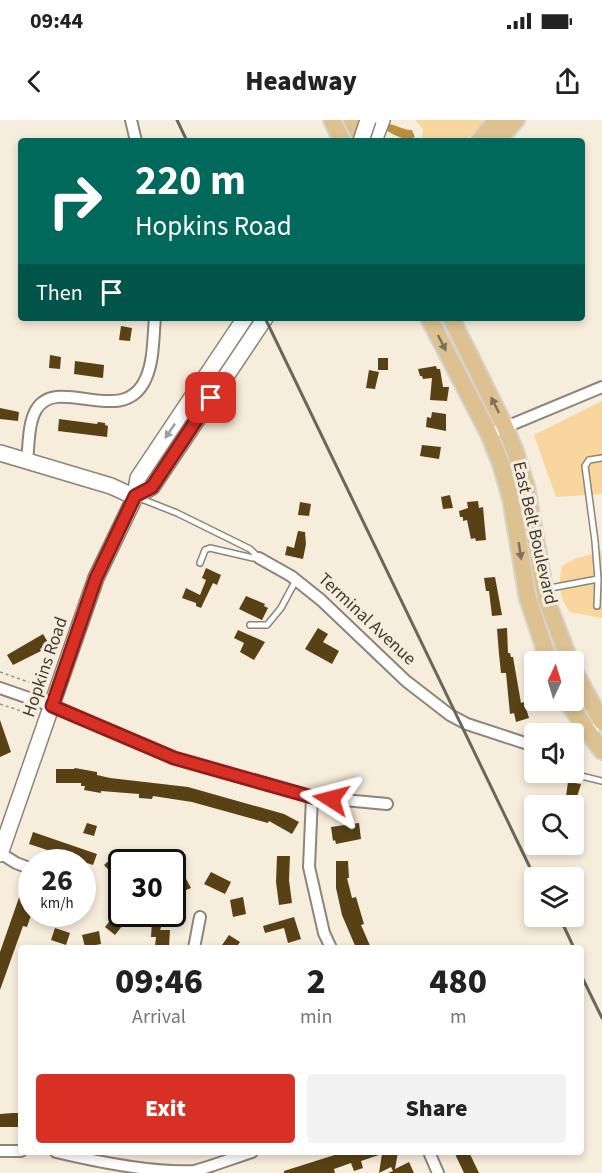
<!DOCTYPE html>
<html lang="en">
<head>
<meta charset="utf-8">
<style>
	:root { --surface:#fff; --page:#f2f2f2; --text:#222; --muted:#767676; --accent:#d93025 }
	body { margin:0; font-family:"Source Sans 3",sans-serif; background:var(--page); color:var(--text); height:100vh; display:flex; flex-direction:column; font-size:22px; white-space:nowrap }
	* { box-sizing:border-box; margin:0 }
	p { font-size:20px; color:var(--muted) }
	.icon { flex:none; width:33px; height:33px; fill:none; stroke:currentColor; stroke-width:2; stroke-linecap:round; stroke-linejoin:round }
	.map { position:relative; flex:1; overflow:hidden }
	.drawer { position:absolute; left:18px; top:825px; width:566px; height:210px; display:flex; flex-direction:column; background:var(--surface); border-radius:6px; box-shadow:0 3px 9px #0003 }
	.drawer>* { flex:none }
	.hud { position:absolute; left:18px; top:18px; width:567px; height:183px; border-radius:6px; box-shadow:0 3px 9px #0003; background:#00695c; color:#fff; overflow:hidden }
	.needle { width:39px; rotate:4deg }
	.tools { position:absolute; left:524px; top:531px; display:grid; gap:12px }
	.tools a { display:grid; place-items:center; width:60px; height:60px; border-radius:6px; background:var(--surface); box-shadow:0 3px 9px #0003; font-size:30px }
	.speed { position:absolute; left:18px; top:729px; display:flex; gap:12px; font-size:30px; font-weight:700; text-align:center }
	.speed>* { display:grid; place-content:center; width:78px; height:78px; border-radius:50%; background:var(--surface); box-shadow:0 3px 9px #0003; line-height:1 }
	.speed small { font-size:15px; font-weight:400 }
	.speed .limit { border:3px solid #111; border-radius:9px; background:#fff; color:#111 }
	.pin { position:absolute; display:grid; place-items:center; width:51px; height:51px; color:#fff; margin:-26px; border-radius:12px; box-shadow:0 3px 9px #0006 }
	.me { position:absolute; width:66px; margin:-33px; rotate:279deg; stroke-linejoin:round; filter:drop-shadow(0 0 4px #0008) }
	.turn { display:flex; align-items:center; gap:21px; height:126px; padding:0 18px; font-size:27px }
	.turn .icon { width:78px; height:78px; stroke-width:2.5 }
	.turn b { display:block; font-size:42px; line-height:51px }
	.then { display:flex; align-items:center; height:57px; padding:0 18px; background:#0003; gap:12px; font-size:22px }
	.eta { display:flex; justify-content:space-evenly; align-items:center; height:102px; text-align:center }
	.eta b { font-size:36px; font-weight:800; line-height:42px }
	.primary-button { display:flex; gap:12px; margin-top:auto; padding:12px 18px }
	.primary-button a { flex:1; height:69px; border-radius:6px; background:var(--accent); color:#fff; font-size:24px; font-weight:800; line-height:69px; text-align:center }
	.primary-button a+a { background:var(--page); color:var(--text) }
	.status { display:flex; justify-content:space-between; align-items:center; height:42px; padding:0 30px; background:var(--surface); direction:ltr }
	.status svg { height:16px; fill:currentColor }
	header { display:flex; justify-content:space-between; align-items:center; height:78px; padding:0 18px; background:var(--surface); font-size:27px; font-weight:800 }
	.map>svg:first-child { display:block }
	.green { fill:#f9d69d }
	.water { fill:#bc8f3e }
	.building { fill:#584115 }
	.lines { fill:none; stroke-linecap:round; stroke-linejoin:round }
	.lane-casing { stroke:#8e8577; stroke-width:8 }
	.street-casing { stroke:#8e8577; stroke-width:14 }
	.secondary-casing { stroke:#8e8577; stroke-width:18 }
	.primary-casing { stroke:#d5d4d3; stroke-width:20 }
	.path { stroke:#999387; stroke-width:1.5; stroke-dasharray:3 3; stroke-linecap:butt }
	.lane { stroke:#fff; stroke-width:5 }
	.street { stroke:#fff; stroke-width:10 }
	.secondary { stroke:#fff; stroke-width:15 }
	.primary { stroke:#ddc190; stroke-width:16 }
	.rail { stroke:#6b665c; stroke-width:3 }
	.secondary-bridge-casing { stroke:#8e8577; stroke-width:18; stroke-linecap:butt }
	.secondary-bridge { stroke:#fff; stroke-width:15 }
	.oneway { fill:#7f7159 }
	.oneway2 { fill:#a09e9a }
	.route-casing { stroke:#8d1f18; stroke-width:15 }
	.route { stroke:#d93025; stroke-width:10 }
	.labels { text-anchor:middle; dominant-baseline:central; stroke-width:6; stroke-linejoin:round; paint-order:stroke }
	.street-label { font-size:18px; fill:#403c35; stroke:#f7eddc }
</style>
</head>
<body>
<div class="status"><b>09:44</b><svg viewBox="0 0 49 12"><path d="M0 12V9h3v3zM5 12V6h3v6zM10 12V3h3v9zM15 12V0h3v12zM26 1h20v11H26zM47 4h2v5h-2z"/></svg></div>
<header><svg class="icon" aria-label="back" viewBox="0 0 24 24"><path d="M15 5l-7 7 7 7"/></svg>Headway<svg class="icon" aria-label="share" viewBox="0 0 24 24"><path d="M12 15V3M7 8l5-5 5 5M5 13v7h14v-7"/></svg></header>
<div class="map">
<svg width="602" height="1053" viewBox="0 0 602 1053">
	<rect width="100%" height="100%" fill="#f7eddc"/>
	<path class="green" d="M 415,0 L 488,0 L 464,21 L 417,21 L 422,18 L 423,9 Z
		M 602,281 L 602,374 L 556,377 L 534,315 Z
		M 602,431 L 602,498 L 570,492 C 559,478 558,463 562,446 L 574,439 Z"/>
	<path class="water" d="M 388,4 C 397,5 403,10 412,10 L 415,17 C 406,22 394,15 386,10 Z"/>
	<path class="building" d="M 121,206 L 132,208 L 130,221 L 119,220 Z
		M 50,235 L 61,237 L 60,249 L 49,248 Z
		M 378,238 L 388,238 L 388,250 L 378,250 Z
		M 75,241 L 104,245 L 103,258 L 74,254 Z
		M 436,246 L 437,249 L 440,249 L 443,267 L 449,267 L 447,281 L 430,280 L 432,258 L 423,259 L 422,256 L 420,256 L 418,249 Z
		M 369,250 L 379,252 L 375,269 L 366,268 Z
		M 0,288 L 19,292 L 18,301 L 0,299 Z
		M 432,292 L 446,294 L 446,311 L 426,307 L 427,297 L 431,298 Z
		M 59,299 L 97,304 L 98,302 L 105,303 L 105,305 L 108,306 L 107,317 L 58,311 Z
		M 422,325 L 441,327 L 439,339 L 420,336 Z
		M 450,375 L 453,388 L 443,389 L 441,377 Z
		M 478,381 L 479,388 L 483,387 L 486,420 L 476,421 L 475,418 L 471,419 L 467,400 L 463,401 L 463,397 L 460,397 L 459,391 L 468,388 L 467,382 Z
		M 300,382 L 311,384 L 309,396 L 298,395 Z
		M 298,411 L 305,412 L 306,424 L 303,439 L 285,435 L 287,426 L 294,428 Z
		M 206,448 L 221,455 L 217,465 L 213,463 L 201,488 L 196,486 L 196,483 L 182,478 L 186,468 L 200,475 L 206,460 L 202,458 Z
		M 495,457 L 502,495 L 492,496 L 489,471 L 486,471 L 484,458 Z
		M 246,476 L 265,484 L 264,486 L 268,488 L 262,500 L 239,489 Z
		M 318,508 L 328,514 L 323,522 L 339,531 L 332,544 L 305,529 Z
		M 507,508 L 508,533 L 510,533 L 511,537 L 513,537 L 521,583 L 524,582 L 529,598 L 516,602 L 514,593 L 510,594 L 506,553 L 501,553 L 499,534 L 497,509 Z
		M 238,510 L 265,522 L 254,540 L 240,532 L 244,523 L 234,518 Z
		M 43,514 L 49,524 L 40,529 L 41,531 L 13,545 L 7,535 Z
		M 0,600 L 11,632 L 0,637 Z
		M 75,648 L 97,652 L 97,655 L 110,658 L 188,667 L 284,694 L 299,702 L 292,714 L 269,701 L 268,703 L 192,682 L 153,676 L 152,679 L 139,678 L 139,674 L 101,671 L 101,673 L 84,670 L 85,666 L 81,666 L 81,663 L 56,663 L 56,649 L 74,649 Z
		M 568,662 L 581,664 L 577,677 L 566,676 Z
		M 87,703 L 97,706 L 94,716 L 83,713 Z
		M 359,703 L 361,719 L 336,724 L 335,720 L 333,721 L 331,707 Z
		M 33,712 L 97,734 L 93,745 L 29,724 Z
		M 114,736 L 122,744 L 122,753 L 116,758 L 104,745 Z
		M 277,736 L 290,736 L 289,760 L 292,783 L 279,785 L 276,762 Z
		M 336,741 L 348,741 L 349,758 L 347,758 L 352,778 L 356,777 L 364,804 L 361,805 L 371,828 L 356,828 L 342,795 L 336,768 Z
		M 211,752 L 231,762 L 225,774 L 204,764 Z
		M 184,755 L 191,768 L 179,773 L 174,764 L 177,762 L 176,760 Z
		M 22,769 L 32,772 L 32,792 L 27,807 L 23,806 L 0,870 L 0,832 Z
		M 243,777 L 246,794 L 233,797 L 230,780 Z
		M 116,793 L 126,801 L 115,815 L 105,807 Z
		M 152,794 L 166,794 L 160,810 L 170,810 L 169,827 L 155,826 L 156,817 L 151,817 L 152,802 L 149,801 Z
		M 294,797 L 301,819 L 288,823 L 284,808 L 265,813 L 263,806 Z
		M 55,808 L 70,813 L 66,825 L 51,820 Z
		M 99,811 L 101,824 L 85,827 L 82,815 Z
		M 229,815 L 240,822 L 236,828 L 220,828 Z
		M 13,993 L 21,993 L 21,1007 L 0,1007 L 0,994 Z
		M 344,1032 L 398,1032 L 395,1049 L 409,1042 L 414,1053 L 388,1053 L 393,1051 L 391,1047 L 379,1053 L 382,1034 L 361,1041 L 363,1048 L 354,1051 L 351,1043 L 334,1049 L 335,1053 L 284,1053 L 284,1051 Z
		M 454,1032 L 469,1032 L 479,1053 L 464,1053 Z"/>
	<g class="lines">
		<defs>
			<path id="lane" d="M 139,378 L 177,393 L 250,429 L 259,438
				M 200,443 L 205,430 L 210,428 L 253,438 L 259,438
				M 545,469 L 598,459 L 595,421 L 585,346 L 589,340 L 602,338
				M 597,486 L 598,459
				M 250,505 L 267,505 L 281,488 L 296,460
				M 565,652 L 602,661"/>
			<path id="street" d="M 131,0 L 136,21
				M 489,314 L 602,267
				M 27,340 C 29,325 28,304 36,290 C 57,253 124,310 146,258 C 154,240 153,217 155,198
				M 259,438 L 291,456 L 321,480 L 406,561 L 450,595 L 467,604 L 534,626
				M 0,568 L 52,586 L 174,638 L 312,677 L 387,684
				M 573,620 L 594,609
				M 312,677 L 309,747 L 324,813 L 331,828
				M 0,733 L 16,743 L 32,749
				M 194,828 L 200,797
				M 0,1031 L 21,1031
				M 56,1032 C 98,1042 151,1053 194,1051 C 213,1046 233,1038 252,1032
				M 429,1032 L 438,1053"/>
			<path id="secondary" d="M 374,21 L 382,0
				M 0,333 L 111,366 L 135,377
				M 135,377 L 152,367 L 265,198
				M 0,734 L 96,458 L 135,377 L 138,358 L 245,198"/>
			<path id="primary" d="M 332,0 L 342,21
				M 352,0 L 363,21
				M 479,21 L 497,0
				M 497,21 L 516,0
				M 429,198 L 489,314 L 501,344 L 511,379 L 528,479 L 549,542
				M 451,198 L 505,307 L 515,331 L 526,366 L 546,479 L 570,542
				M 573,549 L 602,602
				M 566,580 L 602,631"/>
		</defs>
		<use href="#lane" class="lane-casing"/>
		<use href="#street" class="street-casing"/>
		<use href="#secondary" class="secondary-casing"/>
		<use href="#primary" class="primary-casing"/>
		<path class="path" d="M 0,552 L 40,566
			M 0,584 L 30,594"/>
		<use href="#lane" class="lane"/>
		<use href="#street" class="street"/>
		<use href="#secondary" class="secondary"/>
		<use href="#primary" class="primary"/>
		<path class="rail" d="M 177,0 L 187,21
			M 265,198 L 535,758
			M 559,796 L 574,828
			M 580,853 L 602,898"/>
		<defs>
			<path id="secondary-bridge" d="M 361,21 L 368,0"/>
		</defs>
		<use href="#secondary-bridge" class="secondary-bridge-casing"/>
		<use href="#secondary-bridge" class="secondary-bridge"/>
	</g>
	<defs><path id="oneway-solid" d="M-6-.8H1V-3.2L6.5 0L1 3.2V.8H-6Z" transform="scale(1.5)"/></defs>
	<g class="oneway">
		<use href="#oneway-solid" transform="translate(442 223) rotate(63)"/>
		<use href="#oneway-solid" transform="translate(495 285) rotate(-117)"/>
		<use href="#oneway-solid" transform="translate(520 431) rotate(81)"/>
	</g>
	<use class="oneway2" href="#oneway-solid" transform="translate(170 311) rotate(124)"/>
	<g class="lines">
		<defs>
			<path id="route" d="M 211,278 L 152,367 L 135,376 L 96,458 L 52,586 L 174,638 L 312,677 L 331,679"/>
		</defs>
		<use href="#route" class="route-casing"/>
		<use href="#route" class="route"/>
	</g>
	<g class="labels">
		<g class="street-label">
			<text transform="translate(535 413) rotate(77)">East Belt Boulevard</text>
			<text transform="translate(367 499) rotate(43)">Terminal Avenue</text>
			<text transform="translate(45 547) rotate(-71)">Hopkins Road</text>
		</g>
	</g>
</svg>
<div class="tools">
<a><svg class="needle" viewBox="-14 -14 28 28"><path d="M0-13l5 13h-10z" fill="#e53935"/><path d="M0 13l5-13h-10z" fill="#767676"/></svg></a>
<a><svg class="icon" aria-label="sound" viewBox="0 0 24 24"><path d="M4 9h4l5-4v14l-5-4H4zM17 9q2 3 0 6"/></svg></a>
<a><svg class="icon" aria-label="search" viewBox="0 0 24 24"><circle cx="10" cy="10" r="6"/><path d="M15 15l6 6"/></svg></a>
<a><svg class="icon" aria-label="layers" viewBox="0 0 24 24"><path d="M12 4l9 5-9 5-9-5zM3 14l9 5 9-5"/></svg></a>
</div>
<div class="speed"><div>26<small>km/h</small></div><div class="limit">30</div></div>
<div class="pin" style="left:211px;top:278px;background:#d93025"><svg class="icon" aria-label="arrive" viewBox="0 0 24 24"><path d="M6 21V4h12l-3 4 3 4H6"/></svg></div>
<svg class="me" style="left:331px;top:679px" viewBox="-20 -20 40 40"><path d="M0-17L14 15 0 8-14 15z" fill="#d93025" stroke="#fff" stroke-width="4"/></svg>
<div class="hud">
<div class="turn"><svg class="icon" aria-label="right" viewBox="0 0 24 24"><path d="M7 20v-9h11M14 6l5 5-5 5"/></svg><div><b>220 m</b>Hopkins Road</div></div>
<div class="then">Then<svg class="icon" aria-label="arrive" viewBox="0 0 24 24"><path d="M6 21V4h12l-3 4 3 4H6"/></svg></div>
</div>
<section class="drawer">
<div class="eta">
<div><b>09:46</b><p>Arrival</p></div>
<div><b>2</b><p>min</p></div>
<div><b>480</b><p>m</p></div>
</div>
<div class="primary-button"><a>Exit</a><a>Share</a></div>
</section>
</div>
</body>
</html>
